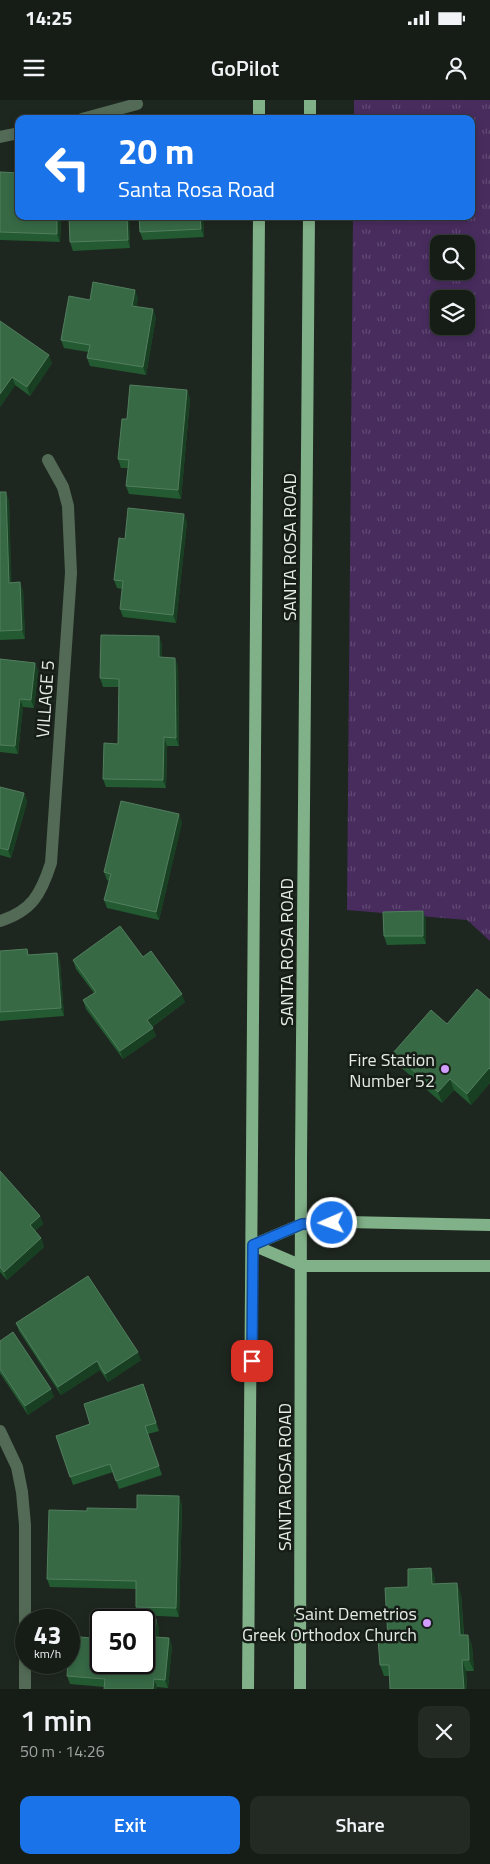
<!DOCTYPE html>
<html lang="en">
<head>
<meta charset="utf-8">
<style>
	:root { --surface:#161d17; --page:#232a24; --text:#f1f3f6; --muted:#9ea2a1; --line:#353b36; --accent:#1a73e8 }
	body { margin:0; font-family:"Titillium Web",sans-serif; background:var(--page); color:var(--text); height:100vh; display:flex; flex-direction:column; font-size:19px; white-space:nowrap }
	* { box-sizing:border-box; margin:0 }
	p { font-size:16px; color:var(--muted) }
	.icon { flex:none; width:28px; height:28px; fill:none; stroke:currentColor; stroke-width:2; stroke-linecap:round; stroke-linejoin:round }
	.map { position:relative; height:1589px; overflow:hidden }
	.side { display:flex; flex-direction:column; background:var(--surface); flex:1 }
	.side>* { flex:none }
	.guide { position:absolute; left:15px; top:15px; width:460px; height:105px; border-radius:10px; box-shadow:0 2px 8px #0003,0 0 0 1px var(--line); background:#1a73e8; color:#fff; overflow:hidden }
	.buttons { position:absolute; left:430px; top:135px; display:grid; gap:10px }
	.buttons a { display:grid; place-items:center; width:45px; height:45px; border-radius:10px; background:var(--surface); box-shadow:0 2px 8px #0003,0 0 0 1px var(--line); font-size:25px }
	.speed { position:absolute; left:15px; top:1509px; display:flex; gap:10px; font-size:25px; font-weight:700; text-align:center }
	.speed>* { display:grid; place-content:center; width:65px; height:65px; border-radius:50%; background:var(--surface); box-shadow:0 2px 8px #0003,0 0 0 1px var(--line); line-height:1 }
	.speed small { font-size:12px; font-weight:400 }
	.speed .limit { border:2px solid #111; border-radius:8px; background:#fff; color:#111 }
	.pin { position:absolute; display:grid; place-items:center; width:42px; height:42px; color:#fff; margin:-21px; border-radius:10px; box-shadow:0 2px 8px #0006 }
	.me { position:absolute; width:55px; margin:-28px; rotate:268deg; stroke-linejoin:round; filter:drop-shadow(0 0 4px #0008) }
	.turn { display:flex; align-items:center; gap:18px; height:105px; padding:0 20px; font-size:22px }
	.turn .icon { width:65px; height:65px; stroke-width:2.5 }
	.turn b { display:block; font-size:35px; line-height:42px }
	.round { display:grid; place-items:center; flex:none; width:52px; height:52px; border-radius:10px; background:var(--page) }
	.overview { display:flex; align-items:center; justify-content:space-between; height:85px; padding:0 20px }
	h1 { font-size:30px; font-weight:600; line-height:38px }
	.cta { display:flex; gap:10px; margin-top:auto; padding:10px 20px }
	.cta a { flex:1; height:58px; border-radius:10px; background:var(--accent); color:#fff; font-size:20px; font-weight:600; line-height:58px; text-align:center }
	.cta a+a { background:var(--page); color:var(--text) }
	.status { display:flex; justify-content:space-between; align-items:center; height:35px; padding:0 25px; background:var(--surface); direction:ltr }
	.status svg { height:14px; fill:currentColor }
	header { display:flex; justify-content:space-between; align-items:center; height:65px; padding:0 20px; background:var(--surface); font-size:22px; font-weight:600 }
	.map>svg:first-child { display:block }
	.grass { fill:url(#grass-tufts); fill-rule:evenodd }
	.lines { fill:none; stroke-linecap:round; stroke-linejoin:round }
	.minor { stroke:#536b56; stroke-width:12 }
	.major { stroke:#81b188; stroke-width:12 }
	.wall { fill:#235a32 }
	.shaded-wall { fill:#183f22 }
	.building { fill:#376945; stroke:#527e5e }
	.route-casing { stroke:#114b97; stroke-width:12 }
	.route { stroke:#1a73e8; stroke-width:9 }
	.poi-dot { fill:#d19dfe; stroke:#151d16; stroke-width:2 }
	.labels { text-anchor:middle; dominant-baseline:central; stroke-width:5; stroke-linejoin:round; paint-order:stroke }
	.street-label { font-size:18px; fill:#e4eae5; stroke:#151d16 }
	.poi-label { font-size:18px; fill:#e4eae5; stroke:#151d16; text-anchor:end }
</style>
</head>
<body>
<div class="status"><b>14:25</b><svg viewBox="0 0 49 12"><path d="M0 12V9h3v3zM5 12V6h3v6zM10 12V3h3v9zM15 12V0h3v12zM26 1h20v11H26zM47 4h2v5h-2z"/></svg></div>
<header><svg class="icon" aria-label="menu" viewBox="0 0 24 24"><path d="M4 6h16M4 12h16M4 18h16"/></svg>GoPilot<svg class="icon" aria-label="person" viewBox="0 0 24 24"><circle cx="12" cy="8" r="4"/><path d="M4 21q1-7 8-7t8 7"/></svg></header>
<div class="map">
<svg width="490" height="1589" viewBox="0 0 490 1589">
	<defs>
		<pattern id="grass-tufts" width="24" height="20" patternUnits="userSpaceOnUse" patternTransform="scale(1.25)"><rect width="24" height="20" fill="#482c5e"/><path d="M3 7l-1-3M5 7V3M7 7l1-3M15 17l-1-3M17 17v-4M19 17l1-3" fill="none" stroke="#624b75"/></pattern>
	</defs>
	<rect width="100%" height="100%" fill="#1e271f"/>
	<path class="grass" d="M 354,0 L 490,0 L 490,841 L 467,820 L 347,810 L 353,116 L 471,116 L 471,19 L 354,19 ZM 439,144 L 466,144 L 466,171 L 439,171 ZM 439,199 L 466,199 L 466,226 L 439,226 Z"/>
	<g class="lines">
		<path class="minor" d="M 82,19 L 137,4
			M 0,37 L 19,33
			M 0,821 C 32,811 41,794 51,763 L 71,473 L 68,406 L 63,387 L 48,360
			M 0,1331 L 17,1367 L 22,1392 L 25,1425 L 25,1589"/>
		<path class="major" d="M 259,19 L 259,0
			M 310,19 L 310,0
			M 253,1145 L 302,1124 L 346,1122 L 490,1125
			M 253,1145 L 302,1166 L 490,1166
			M 248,1589 L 259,116
			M 300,1589 L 301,1059 L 309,116"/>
	</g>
	<path class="wall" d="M 0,72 L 19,116 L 61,116 L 60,142 L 0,140 Z
		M 69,116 L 129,116 L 130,148 L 73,151 L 70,142 Z
		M 139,116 L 203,116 L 204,137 L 143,140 L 140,132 Z
		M 138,198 L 136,206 L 156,217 L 146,275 L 90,266 L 87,258 L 88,252 L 64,248 L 61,240 L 90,200 Z
		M 0,221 L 52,263 L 30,296 L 15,285 L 0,307 Z
		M 187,290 L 190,299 L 181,399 L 129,394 L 126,386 L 128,368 L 121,368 L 118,359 Z
		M 0,392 L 9,400 L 11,483 L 23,490 L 25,539 L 0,540 Z
		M 187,422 L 176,523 L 123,517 L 120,509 L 122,489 L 117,488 L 114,480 Z
		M 162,544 L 162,557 L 178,566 L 179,646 L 167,646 L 166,688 L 106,687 L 103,679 L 118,644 L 119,587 L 103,587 L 100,578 Z
		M 0,559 L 35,563 L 38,571 L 34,608 L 23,607 L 18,654 L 0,652 Z
		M 0,687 L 24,693 L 27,702 L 11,758 L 0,755 Z
		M 182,722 L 159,820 L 107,808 L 104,800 L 109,781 L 107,780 L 104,772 Z
		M 426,819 L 426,844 L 387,845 L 384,836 Z
		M 0,851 L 29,855 L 57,853 L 60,862 L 64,916 L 0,921 Z
		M 143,857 L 185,902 L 152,927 L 156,936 L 123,959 L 86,909 L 83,900 L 94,893 L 76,869 L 73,860 Z
		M 490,900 L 490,983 L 471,1005 L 454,990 L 442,1003 L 397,964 L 393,953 Z
		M 0,1071 L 40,1116 L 43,1124 L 35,1131 L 41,1138 L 44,1147 L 7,1180 L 0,1172 Z
		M 16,1223 L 141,1260 L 108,1282 L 100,1270 L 61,1295 L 19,1231 Z
		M 0,1241 L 54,1297 L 28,1315 L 0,1273 Z
		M 143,1284 L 159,1331 L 148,1334 L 162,1375 L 119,1389 L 113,1372 L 73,1385 L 56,1336 L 90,1324 Z
		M 182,1404 L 179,1517 L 139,1515 L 136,1507 L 136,1489 L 50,1487 L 47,1479 L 87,1411 L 137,1409 Z
		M 431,1468 L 435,1479 L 435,1484 L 461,1494 L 464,1535 L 468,1535 L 472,1546 L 474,1571 L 466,1571 L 467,1589 L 390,1589 L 390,1576 L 384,1576 L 380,1565 L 388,1539 Z
		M 156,1519 L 159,1528 L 158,1537 L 169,1538 L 172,1546 L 168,1588 L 157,1587 L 157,1589 L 104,1589 L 105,1587 L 70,1584 L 67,1576 L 101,1562 Z"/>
	<path class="shaded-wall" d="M 57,116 L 61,116 L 60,142 L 57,134 Z
		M 127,116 L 129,116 L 130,148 L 128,140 Z
		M 200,116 L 203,116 L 204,137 L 201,129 Z
		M 135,190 L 138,198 L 135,214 L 132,206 Z
		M 153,209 L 156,217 L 146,275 L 143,267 Z
		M 49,255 L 52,263 L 30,296 L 27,287 Z
		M 12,277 L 15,285 L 0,307 L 0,294 Z
		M 187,290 L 190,299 L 181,399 L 178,390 Z
		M 6,392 L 9,400 L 12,491 L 9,483 Z
		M 184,414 L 187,422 L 176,523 L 173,515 Z
		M 20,482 L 23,490 L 25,539 L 22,530 Z
		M 159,536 L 162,544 L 162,565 L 159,557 Z
		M 175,558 L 178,566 L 179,646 L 176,638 Z
		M 35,563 L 38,571 L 34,608 L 31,600 Z
		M 20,599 L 23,607 L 18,654 L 15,646 Z
		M 164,637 L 167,646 L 166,688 L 163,680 Z
		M 24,693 L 27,702 L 11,758 L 8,750 Z
		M 179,714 L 182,722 L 159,820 L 156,812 Z
		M 423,811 L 426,819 L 426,844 L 423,836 Z
		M 57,853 L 60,862 L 64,916 L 61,908 Z
		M 182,894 L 185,902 L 150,928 L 147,920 Z
		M 153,928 L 156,936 L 123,959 L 120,951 Z
		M 489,968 L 490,971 L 490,983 L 471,1005 L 467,994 Z
		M 450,979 L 454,990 L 442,1003 L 438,992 Z
		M 40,1116 L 43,1124 L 33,1133 L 30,1125 Z
		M 41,1138 L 44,1147 L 7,1180 L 4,1172 Z
		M 138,1252 L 141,1260 L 108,1282 L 105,1274 Z
		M 97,1261 L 100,1270 L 61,1295 L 58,1287 Z
		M 51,1289 L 54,1297 L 28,1315 L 25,1306 Z
		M 179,1396 L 182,1404 L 179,1517 L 176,1508 Z
		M 431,1468 L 435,1479 L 436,1495 L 432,1484 Z
		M 457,1483 L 461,1494 L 464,1546 L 460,1535 Z
		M 156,1519 L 159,1528 L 158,1545 L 155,1537 Z
		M 468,1535 L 472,1546 L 474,1571 L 469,1560 Z
		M 169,1538 L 172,1546 L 168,1588 L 165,1580 Z
		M 462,1560 L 466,1571 L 467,1589 L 464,1589 Z
		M 154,1579 L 157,1587 L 157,1589 L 153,1589 Z"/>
	<path class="building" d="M 0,72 L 19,73 L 19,116 L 57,116 L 57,134 L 0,132 Z
		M 69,116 L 127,116 L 128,140 L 70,142 Z
		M 139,116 L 200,116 L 201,129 L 140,132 Z
		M 93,182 L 135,190 L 132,206 L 153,209 L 143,267 L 87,258 L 90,245 L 61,240 L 69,196 L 90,200 Z
		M 0,221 L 49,255 L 27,287 L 12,277 L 0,294 Z
		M 130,285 L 187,290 L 178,390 L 126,386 L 129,360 L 118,359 L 122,319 L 127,319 Z
		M 0,392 L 6,392 L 9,483 L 20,482 L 22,530 L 0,531 Z
		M 128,408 L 184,414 L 173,515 L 120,509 L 123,481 L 114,480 L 119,438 L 125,439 Z
		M 101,535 L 159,536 L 159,557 L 175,558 L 176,638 L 164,637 L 163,680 L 103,679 L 104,643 L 118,644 L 119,579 L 100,578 Z
		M 0,559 L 35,563 L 31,600 L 20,599 L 15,646 L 0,645 Z
		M 0,687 L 24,693 L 8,750 L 0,748 Z
		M 121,701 L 179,714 L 156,812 L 104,800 L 111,774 L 104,772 Z
		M 423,811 L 423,836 L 384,836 L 383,812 Z
		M 120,826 L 143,857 L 151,851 L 182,894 L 147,920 L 153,928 L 120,951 L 83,900 L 96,892 L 73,860 Z
		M 27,849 L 28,855 L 57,853 L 61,908 L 0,912 L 0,851 Z
		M 477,889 L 490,900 L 490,969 L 489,968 L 467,994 L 450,979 L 438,992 L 393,953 L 431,910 L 447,924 Z
		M 0,1071 L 40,1116 L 30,1125 L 41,1138 L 4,1172 L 0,1167 Z
		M 88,1176 L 138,1252 L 105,1274 L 97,1261 L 58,1287 L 16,1223 Z
		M 13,1232 L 51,1289 L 25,1306 L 0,1269 L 0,1241 Z
		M 143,1284 L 156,1323 L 145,1326 L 159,1366 L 116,1381 L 110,1364 L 70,1377 L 56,1336 L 90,1324 L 84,1304 Z
		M 137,1395 L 179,1396 L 176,1508 L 136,1507 L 136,1481 L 47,1479 L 49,1410 L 87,1411 L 87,1408 L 137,1409 Z
		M 431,1468 L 432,1484 L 457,1483 L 460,1535 L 468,1535 L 469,1560 L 462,1560 L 464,1589 L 390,1589 L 389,1565 L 380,1565 L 378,1539 L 388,1539 L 385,1488 L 408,1487 L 408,1469 Z
		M 106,1515 L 156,1519 L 155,1537 L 169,1538 L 165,1580 L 154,1579 L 153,1589 L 104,1589 L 105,1579 L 67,1576 L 68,1562 L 69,1562 L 70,1536 L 101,1539 L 101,1562 L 144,1562 L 144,1520 L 106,1520 Z"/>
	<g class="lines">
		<defs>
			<path id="route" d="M 252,1261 L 253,1145 L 302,1124 L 332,1123"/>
		</defs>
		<use href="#route" class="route-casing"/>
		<use href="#route" class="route"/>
	</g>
	<g class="poi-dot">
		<circle cx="445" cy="969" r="5"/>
		<circle cx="427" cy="1523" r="5"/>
	</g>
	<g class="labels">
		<g class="street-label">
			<text transform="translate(289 447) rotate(-90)">SANTA ROSA ROAD</text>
			<text transform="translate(45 599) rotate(-86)">VILLAGE 5</text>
			<text transform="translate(286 852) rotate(-90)">SANTA ROSA ROAD</text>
			<text transform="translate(284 1377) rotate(-90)">SANTA ROSA ROAD</text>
		</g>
		<g class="poi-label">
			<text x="435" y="959">Fire Station<tspan x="435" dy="21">Number 52</tspan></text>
			<text x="417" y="1513">Saint Demetrios<tspan x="417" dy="21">Greek Orthodox Church</tspan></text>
		</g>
	</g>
</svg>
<div class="buttons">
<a><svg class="icon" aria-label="search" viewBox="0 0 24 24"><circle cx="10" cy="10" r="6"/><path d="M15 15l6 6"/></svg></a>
<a><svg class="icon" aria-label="layers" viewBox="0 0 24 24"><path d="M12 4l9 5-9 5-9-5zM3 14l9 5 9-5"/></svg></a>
</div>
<div class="speed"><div>43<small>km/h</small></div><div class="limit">50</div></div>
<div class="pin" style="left:252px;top:1261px;background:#d93025"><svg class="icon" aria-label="arrive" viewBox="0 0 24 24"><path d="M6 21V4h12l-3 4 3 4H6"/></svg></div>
<svg class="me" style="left:332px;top:1123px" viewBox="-20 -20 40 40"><circle r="17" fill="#1a73e8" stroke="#fff" stroke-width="3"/><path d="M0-11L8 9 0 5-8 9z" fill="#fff"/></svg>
<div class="guide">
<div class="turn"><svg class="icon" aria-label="left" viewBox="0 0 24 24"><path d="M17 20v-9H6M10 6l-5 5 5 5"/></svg><div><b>20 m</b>Santa Rosa Road</div></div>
</div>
</div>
<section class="side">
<div class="overview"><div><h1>1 min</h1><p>50 m · 14:26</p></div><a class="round"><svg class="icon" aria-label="close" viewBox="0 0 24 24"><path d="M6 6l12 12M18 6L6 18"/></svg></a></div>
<div class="cta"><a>Exit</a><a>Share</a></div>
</section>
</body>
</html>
